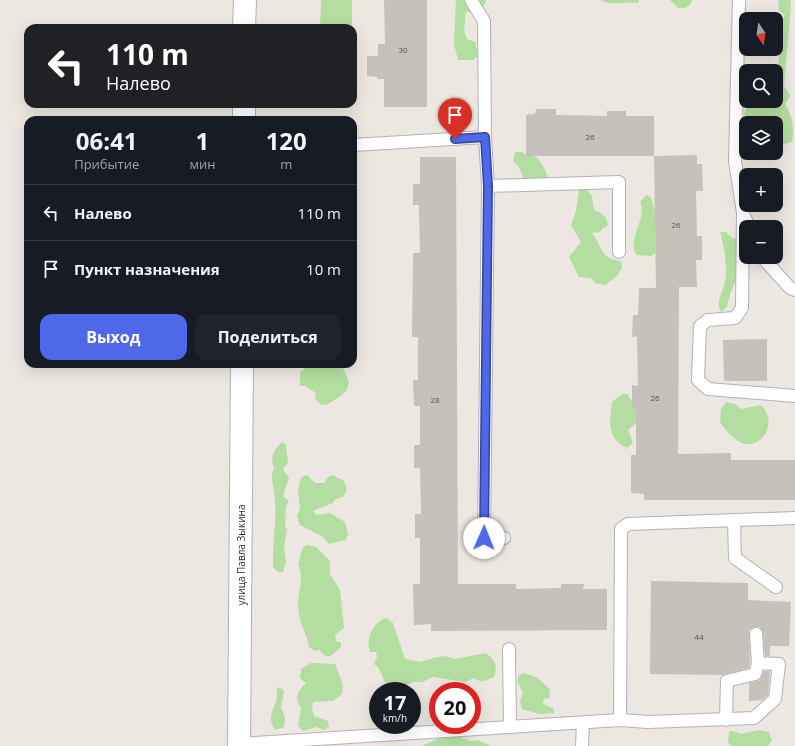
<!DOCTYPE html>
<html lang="ru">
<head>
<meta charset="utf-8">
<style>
	:root { --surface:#171b24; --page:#20242c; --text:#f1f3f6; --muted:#9ea1a6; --line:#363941; --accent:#4f68ea }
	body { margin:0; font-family:"Open Sans",sans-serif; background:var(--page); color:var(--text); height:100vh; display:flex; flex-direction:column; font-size:15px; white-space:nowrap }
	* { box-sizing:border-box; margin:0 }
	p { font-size:13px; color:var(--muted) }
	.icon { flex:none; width:22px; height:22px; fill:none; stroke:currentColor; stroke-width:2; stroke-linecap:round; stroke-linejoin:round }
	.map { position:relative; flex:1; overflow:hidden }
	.panel { position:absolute; left:24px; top:116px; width:333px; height:252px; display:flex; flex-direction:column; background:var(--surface); border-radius:12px; box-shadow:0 4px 16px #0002 }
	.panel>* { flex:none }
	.guide { position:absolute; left:24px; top:24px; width:333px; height:84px; border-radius:12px; box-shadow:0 4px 16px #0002; background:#202124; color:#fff; overflow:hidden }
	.needle { width:26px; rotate:167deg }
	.fabs { position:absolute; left:739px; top:12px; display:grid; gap:8px }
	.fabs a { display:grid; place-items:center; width:44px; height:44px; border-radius:8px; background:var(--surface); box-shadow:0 4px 16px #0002; font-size:20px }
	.speed { position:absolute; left:369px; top:682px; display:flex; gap:8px; font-size:20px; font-weight:700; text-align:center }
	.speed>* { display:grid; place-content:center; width:52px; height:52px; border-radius:50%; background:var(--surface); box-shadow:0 4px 16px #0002; line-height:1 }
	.speed small { font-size:10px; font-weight:400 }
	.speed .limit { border:6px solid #d22; background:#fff; color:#111 }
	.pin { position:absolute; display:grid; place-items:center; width:34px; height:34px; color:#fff; margin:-41px -17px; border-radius:50% 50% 50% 0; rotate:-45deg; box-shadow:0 0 4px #0007 }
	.pin .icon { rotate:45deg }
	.me { position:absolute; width:44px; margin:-22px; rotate:1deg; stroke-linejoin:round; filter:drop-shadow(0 0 3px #0008) }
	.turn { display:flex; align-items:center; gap:14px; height:84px; padding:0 16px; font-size:18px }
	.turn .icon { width:52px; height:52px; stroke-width:2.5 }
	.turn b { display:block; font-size:28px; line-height:34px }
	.eta { display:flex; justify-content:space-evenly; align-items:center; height:68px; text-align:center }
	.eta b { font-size:24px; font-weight:700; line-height:28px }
	.action { display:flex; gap:8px; margin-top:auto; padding:8px 16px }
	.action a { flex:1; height:46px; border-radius:12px; background:var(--accent); color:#fff; font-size:16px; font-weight:700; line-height:46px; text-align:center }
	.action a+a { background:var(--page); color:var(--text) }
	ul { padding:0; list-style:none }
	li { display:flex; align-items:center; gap:12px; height:56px; padding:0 16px; border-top:1px solid var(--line) }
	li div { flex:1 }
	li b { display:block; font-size:15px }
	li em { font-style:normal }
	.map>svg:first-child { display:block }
	.green { fill:#b4dea1 }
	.building { fill:#c5c1bb }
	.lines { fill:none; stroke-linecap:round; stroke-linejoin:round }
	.service-casing { stroke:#b0b1bb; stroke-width:14 }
	.secondary-casing { stroke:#b0b1bb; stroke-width:24 }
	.service { stroke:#fff; stroke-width:12 }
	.secondary { stroke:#fff; stroke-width:22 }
	.route-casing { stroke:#334498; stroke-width:10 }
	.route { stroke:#4f68ea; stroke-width:7 }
	.labels { text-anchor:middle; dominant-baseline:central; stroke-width:3; stroke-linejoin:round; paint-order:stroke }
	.number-label { font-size:8px; fill:#525150 }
	.street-label { font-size:10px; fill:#2c2c2c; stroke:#fff }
</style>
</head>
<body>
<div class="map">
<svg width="795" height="746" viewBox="0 0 795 746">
	<rect width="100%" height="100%" fill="#ece7e0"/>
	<path class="green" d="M 321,0 L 352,0 L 352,28 L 320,28 Z
		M 456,0 L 486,0 L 480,14 L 474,14 L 466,11 L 464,31 L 467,39 L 475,42 L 478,56 L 473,60 L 458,60 L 454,44 Z
		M 600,0 L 639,0 L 638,3 C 626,2 611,6 600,0 Z
		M 670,0 L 692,0 L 691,4 L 685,8 L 678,8 Z
		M 778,0 L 790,0 L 791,5 L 784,86 L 790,96 L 785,104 C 792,115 795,129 792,142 L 776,146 L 776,123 L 768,123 L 768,121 L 747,121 L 744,114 L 748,101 L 776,101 L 776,78 L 781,46 L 778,33 L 785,15 L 779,10 Z
		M 515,152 L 522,152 C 527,156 532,154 537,158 C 542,163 546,171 548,178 L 543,180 L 525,182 L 518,165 L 513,161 Z
		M 587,189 L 592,196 L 594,210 C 603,213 607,217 608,226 L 603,228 L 600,232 L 592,233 C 603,248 600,259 621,261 L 622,268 L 618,275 L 605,285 L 595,283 L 591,278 L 579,277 L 569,257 L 581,242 L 571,225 L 576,211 L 579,190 Z
		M 646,195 L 651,197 L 655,212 L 655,253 L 651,256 L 637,255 C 625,243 648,218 640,202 Z
		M 720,232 L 726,232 L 732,238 L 737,239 L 738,257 L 736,259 C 741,279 730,288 727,307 L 721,312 C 715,302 723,292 725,282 C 728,270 724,244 720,232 Z
		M 303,364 L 348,364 L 343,368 L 349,382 L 347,390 L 341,396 L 326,405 L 320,404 L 315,399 L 316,393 L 305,386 L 300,386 L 300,372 L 304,370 Z
		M 622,394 L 627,394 L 632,401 L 632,408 L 636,408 L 636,423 L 628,430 L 633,443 L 627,448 C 607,439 609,422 612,402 Z
		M 726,402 L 735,404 L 741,409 L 761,405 C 780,423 760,452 740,442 C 732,438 725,429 720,422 L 721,409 Z
		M 282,442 L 286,445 L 288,463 L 283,469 L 289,478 L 284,492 L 284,497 L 289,501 L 286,506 L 285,526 L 287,529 L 284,548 L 286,562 L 283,572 L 278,572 C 276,570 273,568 273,565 C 272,541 278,517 274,493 C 273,483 270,477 274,468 C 270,456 273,451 282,442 Z
		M 307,475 L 315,483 L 324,483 L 328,477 L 333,475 L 344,481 L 347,490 L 343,497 L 336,499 L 333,503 L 313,511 L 317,515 L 330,513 L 345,522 L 348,534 L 346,540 L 329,544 L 323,537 L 300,525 L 297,517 L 300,508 L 298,490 L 301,477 Z
		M 307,545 L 316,547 L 330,561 L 330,574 L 340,590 L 344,628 L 335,635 L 336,641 L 341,643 L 341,647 L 331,656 L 325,656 L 319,650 L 315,651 L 309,647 C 306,630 297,621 298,601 C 299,589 304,575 298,564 L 303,547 Z
		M 386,618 L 393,623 L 405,659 L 420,662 L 437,657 L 446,656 L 454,659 L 486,653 C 495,660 498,665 494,677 C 487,681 480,683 473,678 L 466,682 L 433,677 L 423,682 L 414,682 L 403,686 L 391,682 L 386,683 C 381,677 382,669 374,664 L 377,657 L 376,652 L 370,652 C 365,640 373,622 386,618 Z
		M 311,663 L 335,664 L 343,685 L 342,694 L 333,701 L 313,702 L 312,709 L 314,716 L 328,721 L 329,727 L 324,730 L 317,727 L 303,731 L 298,726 L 301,707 C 293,699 299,690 306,683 L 300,678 L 301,669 Z
		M 524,673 L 536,677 L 550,689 L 549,698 L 544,699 L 543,704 L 554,709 L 554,713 L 539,714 L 522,709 L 520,701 L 523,693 L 518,683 L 518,676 Z
		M 280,687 L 284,691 L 281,708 L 285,717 L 284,727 L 275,730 C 268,719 271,713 276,702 C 278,699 276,694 277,689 Z
		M 758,730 L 769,732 L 772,740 L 768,746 L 731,746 L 728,742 L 729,732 L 733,731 L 741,734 Z
		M 456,735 L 470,741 L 478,740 L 491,746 L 502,746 L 422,746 L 444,736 Z"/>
	<path class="building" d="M 384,0 L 427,0 L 427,107 L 384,107 L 384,79 L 377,79 L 378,77 L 367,76 L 367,56 L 378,56 L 378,44 L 385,44 Z
		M 536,109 L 556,109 L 556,115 L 607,116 L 607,111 L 626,111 L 626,116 L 654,116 L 654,156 L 526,156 L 526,115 L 535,114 Z
		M 697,155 L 697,164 L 702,164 L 703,191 L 696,191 L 697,236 L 702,236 L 702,260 L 696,260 L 697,287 L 679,287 L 678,454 L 731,453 L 731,460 L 795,460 L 795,500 L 644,500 L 644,494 L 631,493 L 631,455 L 636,455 L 636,408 L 632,408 L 632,385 L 638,386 L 637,336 L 632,337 L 633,315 L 638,315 L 639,288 L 656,288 L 654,156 Z
		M 420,157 L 456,157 L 458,584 L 516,584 L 516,589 L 561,588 L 561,584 L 584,584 L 583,589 L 607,589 L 607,630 L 431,631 L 431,624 L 414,625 L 413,584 L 420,584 L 420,538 L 415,538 L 415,514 L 421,514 L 420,468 L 414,468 L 414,445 L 420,445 L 420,406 L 414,406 L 413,380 L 418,380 L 418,337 L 412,337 L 413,253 L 420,253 L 419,205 L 413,205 L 413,184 L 420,184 Z
		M 767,339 L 767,381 L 724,381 L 723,340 Z
		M 651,581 L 748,583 L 748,600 L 791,602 L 789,646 L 770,646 L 770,656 L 765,656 L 763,633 L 760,627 L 755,627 L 749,630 L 749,634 L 750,662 L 749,668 L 723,675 L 650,674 Z
		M 764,671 L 770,671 L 768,695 L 762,700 L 749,701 L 749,683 L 760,680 Z"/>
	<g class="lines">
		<defs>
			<path id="service" d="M 739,0 L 735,161 L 743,213 L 746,220
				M 485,137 L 488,186 L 619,182 L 619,252
				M 353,145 L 485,137 L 484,21 L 471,0
				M 488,186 L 484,538 L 504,538
				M 743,213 L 742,308 L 735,318 L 708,320 L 700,326 L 698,380 L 708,389 L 795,396
				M 762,257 L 790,288 L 795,290
				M 734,520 L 735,558 L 776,587
				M 509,649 L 510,727
				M 620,720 L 648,722 L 754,718 L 775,699 L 779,664 L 758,663 L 756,634
				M 726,720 L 727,681 L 755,674 L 758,663
				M 239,744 L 620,720 L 621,529 L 628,524 L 795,518
				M 582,746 L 583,723"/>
			<path id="secondary" d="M 244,28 L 245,0
				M 244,120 L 244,104
				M 239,746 L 242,364"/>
		</defs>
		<use href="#service" class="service-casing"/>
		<use href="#secondary" class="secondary-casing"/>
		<use href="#service" class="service"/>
		<use href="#secondary" class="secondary"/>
	</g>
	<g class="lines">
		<defs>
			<path id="route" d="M 455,139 L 485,137 L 488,186 L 484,538"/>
		</defs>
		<use href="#route" class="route-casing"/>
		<use href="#route" class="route"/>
	</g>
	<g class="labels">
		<g class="number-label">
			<text x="403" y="49">30</text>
			<text x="590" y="136">26</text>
			<text x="676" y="224">26</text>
			<text x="655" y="397">26</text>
			<text x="435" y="399">28</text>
			<text x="699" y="636">44</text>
		</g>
		<g class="street-label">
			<text transform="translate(241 555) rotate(-90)">улица Павла Зыкина</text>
		</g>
	</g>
</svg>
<div class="fabs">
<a><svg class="needle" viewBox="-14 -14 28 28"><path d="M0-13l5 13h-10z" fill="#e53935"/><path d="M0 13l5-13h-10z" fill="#9ea1a6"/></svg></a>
<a><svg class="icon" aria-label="search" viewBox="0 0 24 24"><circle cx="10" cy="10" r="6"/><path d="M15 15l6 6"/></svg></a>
<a><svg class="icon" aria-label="layers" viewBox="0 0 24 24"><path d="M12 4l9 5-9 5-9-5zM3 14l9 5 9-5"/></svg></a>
<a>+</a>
<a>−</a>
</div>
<div class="speed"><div>17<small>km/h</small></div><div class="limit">20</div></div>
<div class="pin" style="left:455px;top:139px;background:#d93025"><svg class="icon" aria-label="arrive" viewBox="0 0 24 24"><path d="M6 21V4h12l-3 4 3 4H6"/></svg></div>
<svg class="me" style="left:484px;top:538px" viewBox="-20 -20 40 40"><circle r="19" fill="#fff"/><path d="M0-13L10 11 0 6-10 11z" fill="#4f68ea"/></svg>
<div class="guide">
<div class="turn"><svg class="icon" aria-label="left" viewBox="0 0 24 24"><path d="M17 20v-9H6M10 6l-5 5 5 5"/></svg><div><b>110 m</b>Налево</div></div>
</div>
<section class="panel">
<div class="eta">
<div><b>06:41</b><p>Прибытие</p></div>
<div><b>1</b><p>мин</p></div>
<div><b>120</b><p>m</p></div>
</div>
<ul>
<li><svg class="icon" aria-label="left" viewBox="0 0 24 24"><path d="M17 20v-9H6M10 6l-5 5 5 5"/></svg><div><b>Налево</b></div><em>110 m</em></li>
<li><svg class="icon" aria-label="arrive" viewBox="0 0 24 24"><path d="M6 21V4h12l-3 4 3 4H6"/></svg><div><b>Пункт назначения</b></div><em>10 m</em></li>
</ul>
<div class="action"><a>Выход</a><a>Поделиться</a></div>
</section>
</div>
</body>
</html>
